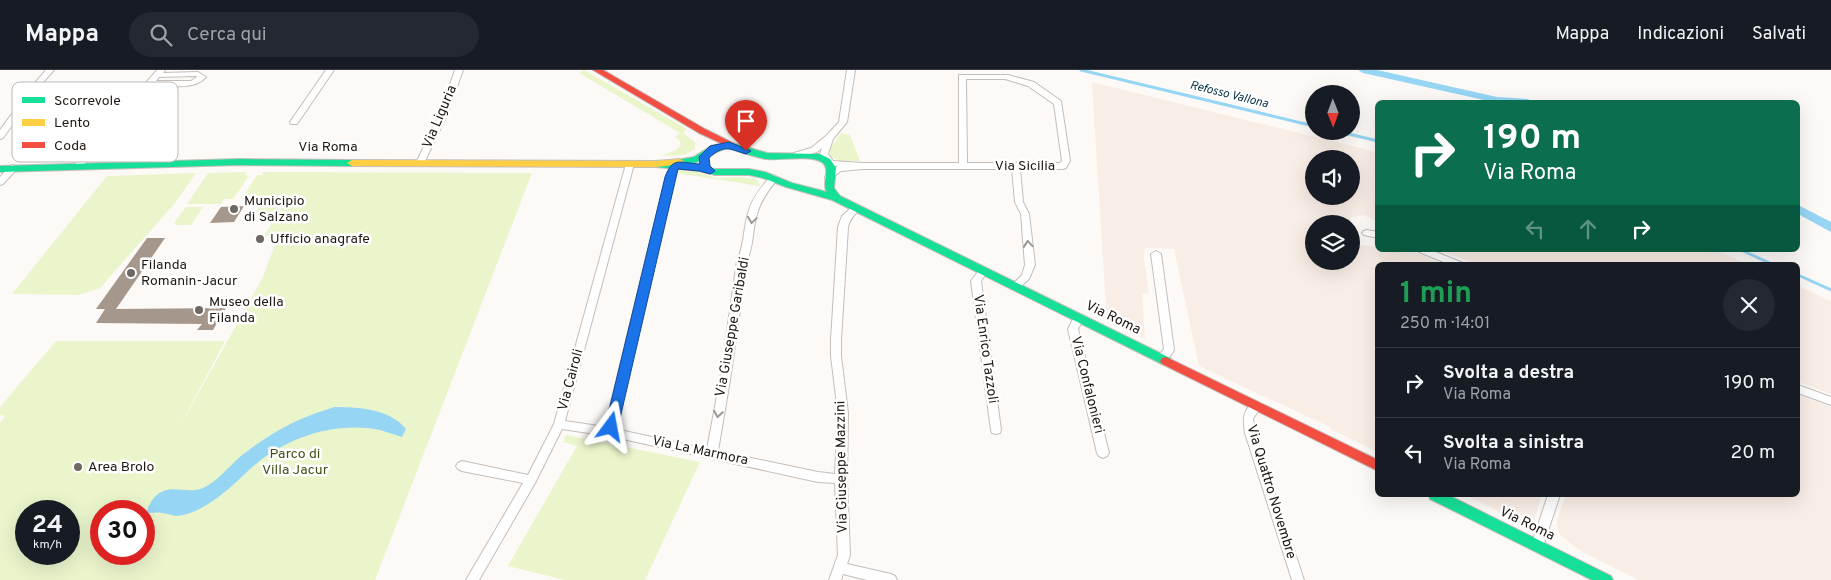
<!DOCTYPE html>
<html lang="it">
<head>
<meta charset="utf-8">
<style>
	:root { --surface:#171b24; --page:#242831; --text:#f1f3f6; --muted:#9ea1a6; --line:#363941 }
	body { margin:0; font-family:Overpass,sans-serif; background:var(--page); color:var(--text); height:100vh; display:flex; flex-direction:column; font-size:19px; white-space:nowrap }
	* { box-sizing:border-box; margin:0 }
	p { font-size:16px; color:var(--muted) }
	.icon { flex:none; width:28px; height:28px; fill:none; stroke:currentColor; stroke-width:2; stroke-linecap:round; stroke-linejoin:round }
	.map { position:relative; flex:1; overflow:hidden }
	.sheet { position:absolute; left:1375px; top:192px; width:425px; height:235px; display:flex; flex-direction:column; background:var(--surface); border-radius:8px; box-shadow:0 5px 20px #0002 }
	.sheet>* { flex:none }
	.banner { position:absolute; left:1375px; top:30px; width:425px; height:152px; border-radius:8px; box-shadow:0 5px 20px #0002; background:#0b6e4f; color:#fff; overflow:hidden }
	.needle { width:32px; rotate:179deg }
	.fabs { position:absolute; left:1305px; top:15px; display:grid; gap:10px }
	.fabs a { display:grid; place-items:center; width:55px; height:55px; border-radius:50%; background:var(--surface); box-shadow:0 5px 20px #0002; font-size:25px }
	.speed { position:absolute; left:15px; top:430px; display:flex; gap:10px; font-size:25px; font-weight:700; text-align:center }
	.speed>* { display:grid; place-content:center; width:65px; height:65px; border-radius:50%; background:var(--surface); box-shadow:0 5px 20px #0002; line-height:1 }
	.speed small { font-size:12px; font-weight:400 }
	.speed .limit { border:8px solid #d22; background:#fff; color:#111 }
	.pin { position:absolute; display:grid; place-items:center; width:42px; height:42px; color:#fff; margin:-51px -21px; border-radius:50% 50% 50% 0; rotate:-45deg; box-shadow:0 0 5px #0007 }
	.pin .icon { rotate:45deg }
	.me { position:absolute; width:55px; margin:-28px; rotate:13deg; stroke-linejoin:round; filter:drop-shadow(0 0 4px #0008) }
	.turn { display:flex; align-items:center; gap:18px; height:105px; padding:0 25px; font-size:22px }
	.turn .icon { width:65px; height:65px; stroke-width:2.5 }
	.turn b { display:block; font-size:35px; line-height:42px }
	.lanes { display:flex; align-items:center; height:48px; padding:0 25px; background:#0003; justify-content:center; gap:25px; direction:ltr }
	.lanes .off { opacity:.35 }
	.round { display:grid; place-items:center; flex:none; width:52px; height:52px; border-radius:26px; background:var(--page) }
	.overview { display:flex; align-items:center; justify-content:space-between; height:85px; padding:0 25px }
	h1 { font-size:30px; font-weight:700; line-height:38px; color:#1e9e55 }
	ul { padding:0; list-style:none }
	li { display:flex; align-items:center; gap:15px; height:70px; padding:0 25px; border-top:1px solid var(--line) }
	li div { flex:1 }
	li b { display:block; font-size:19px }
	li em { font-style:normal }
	header { display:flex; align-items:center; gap:30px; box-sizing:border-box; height:70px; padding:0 25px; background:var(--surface); border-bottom:1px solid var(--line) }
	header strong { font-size:24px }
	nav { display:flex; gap:28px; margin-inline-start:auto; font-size:18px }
	.search { width:350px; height:45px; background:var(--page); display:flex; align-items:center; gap:12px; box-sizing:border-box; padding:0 18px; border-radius:28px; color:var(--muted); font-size:19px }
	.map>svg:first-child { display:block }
	.industrial { fill:#f9eee6; fill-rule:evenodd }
	.green { fill:#eaf5cc; fill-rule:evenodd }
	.water { fill:#96d5f4 }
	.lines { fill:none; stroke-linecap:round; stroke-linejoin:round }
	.stream { stroke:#96d5f4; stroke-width:3 }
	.canal { fill:#96d5f4; fill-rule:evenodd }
	.building { fill:#a6978d }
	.street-casing { stroke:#c4beba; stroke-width:2 }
	.fast-casing { stroke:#c4beba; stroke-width:2 }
	.slow-casing { stroke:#c4beba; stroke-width:2 }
	.jam-casing { stroke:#c4beba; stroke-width:2 }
	.street { fill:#fffefe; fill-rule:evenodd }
	.fast { fill:#16e098; fill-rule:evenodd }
	.slow { fill:#ffcf43; fill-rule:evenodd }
	.jam { fill:#f24e42; fill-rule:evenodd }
	.oneway { stroke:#9c9694 }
	.route { fill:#1a73e8; stroke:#114b97 }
	.poi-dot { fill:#6e6762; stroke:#fff; stroke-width:2 }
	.labels { text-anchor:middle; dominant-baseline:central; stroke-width:5; stroke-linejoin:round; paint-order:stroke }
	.far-water-label { font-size:12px; font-style:italic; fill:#083245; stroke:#fff }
	.street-label { font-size:14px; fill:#221812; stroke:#fff }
	.poi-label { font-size:14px; fill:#221812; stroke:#fff; text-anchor:start }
	.park-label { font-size:14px; fill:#414f14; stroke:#fff }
	.key { fill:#fff; stroke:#bdbab8; stroke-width:1 }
	.key-label { font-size:14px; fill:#221812 }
</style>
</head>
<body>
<header>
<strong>Mappa</strong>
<div class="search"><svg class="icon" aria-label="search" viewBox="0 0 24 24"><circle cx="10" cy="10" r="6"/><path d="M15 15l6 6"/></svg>Cerca qui</div>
<nav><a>Mappa</a><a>Indicazioni</a><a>Salvati</a></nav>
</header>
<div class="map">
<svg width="1831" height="510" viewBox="0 0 1831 510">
	<rect width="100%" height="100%" fill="#fcf9f7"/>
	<path class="industrial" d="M 1092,12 L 1377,82 L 1377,151 L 1363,145 L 1352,147 L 1349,154 L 1314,154 L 1314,191 L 1351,191 L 1351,167 L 1354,174 L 1377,177 L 1378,180 L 1409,180 L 1446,195 L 1378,195 L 1377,382 L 1332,360 L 1330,357 L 1199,296 L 1174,179 L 1145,178 L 1144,188 L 1149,223 L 1142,224 L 1145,269 L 1107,251 ZM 1314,89 L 1351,89 L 1351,126 L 1314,126 Z
		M 1439,180 L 1715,180 L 1750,195 L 1479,195 Z
		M 1798,216 L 1831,231 L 1831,324 L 1798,312 Z
		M 1798,325 L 1831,337 L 1831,510 L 1639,510 L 1579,480 L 1560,465 L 1557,457 L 1557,450 L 1566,425 L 1798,425 Z
		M 1465,425 L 1542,425 L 1533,453 L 1523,453 Z"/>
	<path class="green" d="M 584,0 L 687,59 L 683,63 L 695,72 L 695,79 L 684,85 L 661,86 L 676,80 L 681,75 L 679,70 L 675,67 L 680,63 L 579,3 Z
		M 841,63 L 850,65 L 860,91 L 839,91 L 830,87 L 830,79 Z
		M 678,100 L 696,101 L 716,108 L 741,107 L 756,109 L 760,115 L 759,116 L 676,103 Z
		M 247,102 L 245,105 L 249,106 L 233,129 L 224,129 L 221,134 L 187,134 L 208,103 Z
		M 263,102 L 532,103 L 375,510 L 0,510 L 0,353 L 5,346 L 0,345 L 0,337 L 56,271 L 225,271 L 177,362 L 263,207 L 278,166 L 264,166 L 284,134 L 247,134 L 249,129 L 242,129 L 257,105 L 262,105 ZM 26,441 L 69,441 L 69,484 L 26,484 ZM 101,441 L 144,441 L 144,484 L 101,484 Z
		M 196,103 L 175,133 L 100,218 L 78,225 L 12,224 L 107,106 Z
		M 260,136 L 278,136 L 279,137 L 270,151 L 250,152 Z
		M 186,137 L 203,137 L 191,155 L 176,155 L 174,153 Z
		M 566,365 L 700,392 L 645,510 L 565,510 L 508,496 L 577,376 L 563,372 Z"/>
	<path class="water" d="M 335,337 C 359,337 390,339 406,359 L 402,367 C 395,365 387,362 380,360 C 333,351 285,368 250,399 C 231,417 205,443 177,446 C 173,446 167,443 162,443 C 158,442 152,443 147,443 C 147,438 149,436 151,432 C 166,409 185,426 203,418 C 217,412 229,396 241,386 C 270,363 299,347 335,337 Z"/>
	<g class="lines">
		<path class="stream" d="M 1081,0 L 1314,56
			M 1336,61 L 1378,71
			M 1741,180 L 1774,195
			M 1798,205 L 1831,220"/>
		<path class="canal" d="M 1358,0 L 1377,0 L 1497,27 L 1528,29 L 1533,32 L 1493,32 L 1363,3 Z
			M 1798,135 L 1831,152 L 1831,162 L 1798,144 Z"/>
	</g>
	<path class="building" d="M 244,136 L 234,152 L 210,153 L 221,137 Z
		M 147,168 L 165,168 L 116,239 L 226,238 L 213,260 L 197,260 L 202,254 L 96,253 L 105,239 L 96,239 Z"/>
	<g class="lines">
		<defs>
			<path id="street" d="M 46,0 L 54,0 L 39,17 L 3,68 L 0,69 L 0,60 L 34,14 Z
				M 157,0 L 165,0 L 163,3 L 198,2 L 206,7 C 194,21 169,15 152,15 L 82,97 L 76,97 L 75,95 L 76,93 ZM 196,6 L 197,7 L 191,11 L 156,11 L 159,7 Z
				M 326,0 L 334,0 L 297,54 L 291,54 L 290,52 Z
				M 455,0 L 463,0 L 447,45 L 424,93 L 420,96 L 417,95 L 416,93 L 439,45 Z
				M 847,0 L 855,0 L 847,52 L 833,69 L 828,84 L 833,91 L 862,93 L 959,93 L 959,5 L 1008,5 L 1034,12 L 1061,31 L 1070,91 L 1066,98 L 1063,99 L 1020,99 L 1023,132 L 1029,144 L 1035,195 L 1029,209 L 1018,219 L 1012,219 L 1010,217 L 1022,205 L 1025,195 L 1021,144 L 1015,132 L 1012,99 L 862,99 L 841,101 L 829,110 L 826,109 L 825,107 L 826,105 L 838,96 L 827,95 L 820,84 L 822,78 L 817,82 L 797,88 L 794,87 L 794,83 L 811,78 L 826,66 L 839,52 ZM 966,9 L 1005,9 L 1028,16 L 1054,34 L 1062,91 L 1060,93 L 967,93 Z
				M 630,91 L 634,94 L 565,351 L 605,357 L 666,107 L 672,94 L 675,93 L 679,96 L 674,107 L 615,359 L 707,379 L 720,310 L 737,191 C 745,174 743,157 749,140 C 753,127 762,116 771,106 L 774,105 L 778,108 C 770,119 762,128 758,141 C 752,158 754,175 747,191 L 730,310 L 718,381 L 818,402 L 835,404 L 838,343 L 831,286 L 831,270 L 838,157 L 842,146 L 853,136 L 859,136 L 860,138 C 855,145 850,148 848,157 L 841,270 L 841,286 L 848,343 L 847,409 L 850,485 L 847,494 L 891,504 L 895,506 L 897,510 L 867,510 L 843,504 L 841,510 L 829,510 L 838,485 L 835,413 L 818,412 L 609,366 L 562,359 L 535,413 L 479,510 L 466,510 L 523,413 L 462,401 L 458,399 L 456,396 L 458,393 L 462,391 L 528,405 L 554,354 L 626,94 Z
				M 13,95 L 17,98 L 16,100 L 3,114 L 0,115 L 0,107 L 10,96 Z
				M 1367,160 L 1378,162 L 1378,168 L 1364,165 L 1362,163 L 1364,161 Z
				M 1417,180 L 1431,180 L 1463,193 L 1465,195 L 1451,195 L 1419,182 Z
				M 1156,181 L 1161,184 L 1174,280 C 1171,286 1165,293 1157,291 L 1156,288 L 1164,279 L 1151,184 Z
				M 983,198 L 988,201 L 981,211 L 1001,360 L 1000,363 L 996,364 L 992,363 L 991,360 L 971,211 L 980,199 Z
				M 1079,244 L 1084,248 L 1078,259 L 1109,383 L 1107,386 L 1103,388 L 1099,386 L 1097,383 L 1068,259 L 1075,245 Z
				M 1798,315 L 1831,327 L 1831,335 L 1798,323 Z
				M 1256,332 L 1260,333 L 1261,336 L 1253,349 L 1255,363 L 1304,510 L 1292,510 L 1245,363 C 1243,351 1242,338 1256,332 Z
				M 1548,425 L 1560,425 L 1543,476 L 1541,480 L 1537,481 L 1533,480 L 1531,476 Z"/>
			<path id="fast" d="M 729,72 L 767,83 L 820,84 L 830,89 L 836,98 L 834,118 L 840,126 L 1170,288 L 1172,291 L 1170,294 L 1162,294 L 832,130 L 786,117 L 763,108 L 749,105 L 715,105 L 700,101 L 656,97 L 651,94 L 656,91 L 676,93 L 677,90 L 694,87 L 711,76 ZM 729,78 C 741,82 754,87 766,89 C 780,91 813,84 823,93 C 831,100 821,114 827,122 L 792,113 L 765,102 L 749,99 L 715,99 L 689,94 C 705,92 712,81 729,78 Z
				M 239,89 L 352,90 L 357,93 L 352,96 L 239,95 L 0,102 L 0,96 Z
				M 1429,425 L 1448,425 L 1611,506 L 1613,510 L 1592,510 L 1430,429 Z"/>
			<path id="slow" d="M 680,89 L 685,92 L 683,94 L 656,97 L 352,96 L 347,93 L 352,90 L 656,91 Z"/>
			<path id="jam" d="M 593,0 L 603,0 L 705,59 L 737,75 L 732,78 L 729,77 L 699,63 Z
				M 1166,287 L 1378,390 L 1378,401 L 1162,294 L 1160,291 L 1162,288 Z"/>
		</defs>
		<use href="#street" class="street-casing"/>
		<use href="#fast" class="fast-casing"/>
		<use href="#slow" class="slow-casing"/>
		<use href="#jam" class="jam-casing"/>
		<use href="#street" class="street"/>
		<use href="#fast" class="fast"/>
		<use href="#slow" class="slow"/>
		<use href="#jam" class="jam"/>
	</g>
	<defs><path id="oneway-chevron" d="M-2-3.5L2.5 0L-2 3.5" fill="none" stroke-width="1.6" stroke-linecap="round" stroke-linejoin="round" transform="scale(1.25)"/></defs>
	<g class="oneway">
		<use href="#oneway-chevron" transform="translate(752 150) rotate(98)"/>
		<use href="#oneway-chevron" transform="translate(1028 174) rotate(-95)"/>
		<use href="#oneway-chevron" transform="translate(718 344) rotate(99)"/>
	</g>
	<path class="route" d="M 729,72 L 751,81 L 746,84 C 729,79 724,74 709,88 L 710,96 L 715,101 L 710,104 L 699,101 L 678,99 L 618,357 L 616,361 L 607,361 L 605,357 L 665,107 C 673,86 679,93 700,94 L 699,87 L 710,76 Z"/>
	<g class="poi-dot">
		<circle cx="234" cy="139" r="5"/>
		<circle cx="260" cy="169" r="5"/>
		<circle cx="131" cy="203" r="5"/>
		<circle cx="199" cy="240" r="5"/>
		<circle cx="78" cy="397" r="5"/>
	</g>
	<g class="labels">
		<g class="far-water-label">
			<text transform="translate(1229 25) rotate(14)">Refosso Vallona</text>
		</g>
		<g class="street-label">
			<text transform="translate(440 47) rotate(-67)">Via Liguria</text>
			<text x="328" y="77">Via Roma</text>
			<text x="1025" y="96">Via Sicilia</text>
			<text transform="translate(1113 248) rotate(26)">Via Roma</text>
			<text transform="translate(733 257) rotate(-80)">Via Giuseppe Garibaldi</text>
			<text transform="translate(985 279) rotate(82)">Via Enrico Tazzoli</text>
			<text transform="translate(571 310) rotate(-75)">Via Cairoli</text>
			<text transform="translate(1087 315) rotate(76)">Via Confalonieri</text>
			<text transform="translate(700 381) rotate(12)">Via La Marmora</text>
			<text transform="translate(842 397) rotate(-91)">Via Giuseppe Mazzini</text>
			<text transform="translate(1271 422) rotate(73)">Via Quattro Novembre</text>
			<text transform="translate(1527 454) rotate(26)">Via Roma</text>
		</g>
		<g class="poi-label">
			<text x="244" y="131">Municipio<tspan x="244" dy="16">di Salzano</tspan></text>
			<text x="270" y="169">Ufficio anagrafe</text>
			<text x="141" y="195">Filanda<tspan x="141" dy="16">Romanin-Jacur</tspan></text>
			<text x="209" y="232">Museo della<tspan x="209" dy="16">Filanda</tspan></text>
			<text x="88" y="397">Area Brolo</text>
		</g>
		<g class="park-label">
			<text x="295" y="384">Parco di<tspan x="295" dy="16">Villa Jacur</tspan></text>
		</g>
	</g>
	<rect x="12" y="12" width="166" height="80" rx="8" class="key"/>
	<rect x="22" y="27" width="23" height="6" fill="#16e098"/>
	<rect x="22" y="49" width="23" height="7" fill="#ffcf43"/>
	<rect x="22" y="72" width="23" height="6" fill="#f24e42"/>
	<g class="key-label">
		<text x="54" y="35">Scorrevole</text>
		<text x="54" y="57">Lento</text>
		<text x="54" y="80">Coda</text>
	</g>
</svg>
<div class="fabs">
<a><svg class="needle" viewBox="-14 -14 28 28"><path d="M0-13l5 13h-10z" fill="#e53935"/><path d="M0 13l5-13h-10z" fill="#9ea1a6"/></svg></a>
<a><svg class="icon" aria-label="sound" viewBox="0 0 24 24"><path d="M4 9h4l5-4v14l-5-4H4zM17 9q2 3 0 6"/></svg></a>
<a><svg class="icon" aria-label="layers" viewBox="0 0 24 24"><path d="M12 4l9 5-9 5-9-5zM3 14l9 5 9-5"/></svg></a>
</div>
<div class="speed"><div>24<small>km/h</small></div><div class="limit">30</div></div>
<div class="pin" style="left:746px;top:81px;background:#d93025"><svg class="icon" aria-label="arrive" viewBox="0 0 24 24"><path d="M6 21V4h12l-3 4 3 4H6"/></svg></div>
<svg class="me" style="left:611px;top:357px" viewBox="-20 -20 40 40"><path d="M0-17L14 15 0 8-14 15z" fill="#1a73e8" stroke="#fff" stroke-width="4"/></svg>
<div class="banner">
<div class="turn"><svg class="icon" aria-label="right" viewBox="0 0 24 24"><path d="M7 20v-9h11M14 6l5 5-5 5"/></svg><div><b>190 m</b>Via Roma</div></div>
<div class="lanes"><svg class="icon off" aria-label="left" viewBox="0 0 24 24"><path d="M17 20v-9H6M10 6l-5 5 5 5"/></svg><svg class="icon off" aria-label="ahead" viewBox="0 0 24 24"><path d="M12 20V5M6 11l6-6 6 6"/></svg><svg class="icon" aria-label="right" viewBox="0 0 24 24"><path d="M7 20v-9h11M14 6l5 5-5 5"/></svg></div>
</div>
<section class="sheet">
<div class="overview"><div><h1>1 min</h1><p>250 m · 14:01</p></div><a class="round"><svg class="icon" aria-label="close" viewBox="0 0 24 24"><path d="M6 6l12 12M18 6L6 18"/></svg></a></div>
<ul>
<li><svg class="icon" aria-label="right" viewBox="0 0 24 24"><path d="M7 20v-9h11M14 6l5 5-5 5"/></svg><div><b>Svolta a destra</b><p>Via Roma</p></div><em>190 m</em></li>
<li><svg class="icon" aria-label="left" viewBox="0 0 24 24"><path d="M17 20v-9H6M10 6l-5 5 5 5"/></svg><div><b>Svolta a sinistra</b><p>Via Roma</p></div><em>20 m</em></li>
</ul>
</section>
</div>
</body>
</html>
